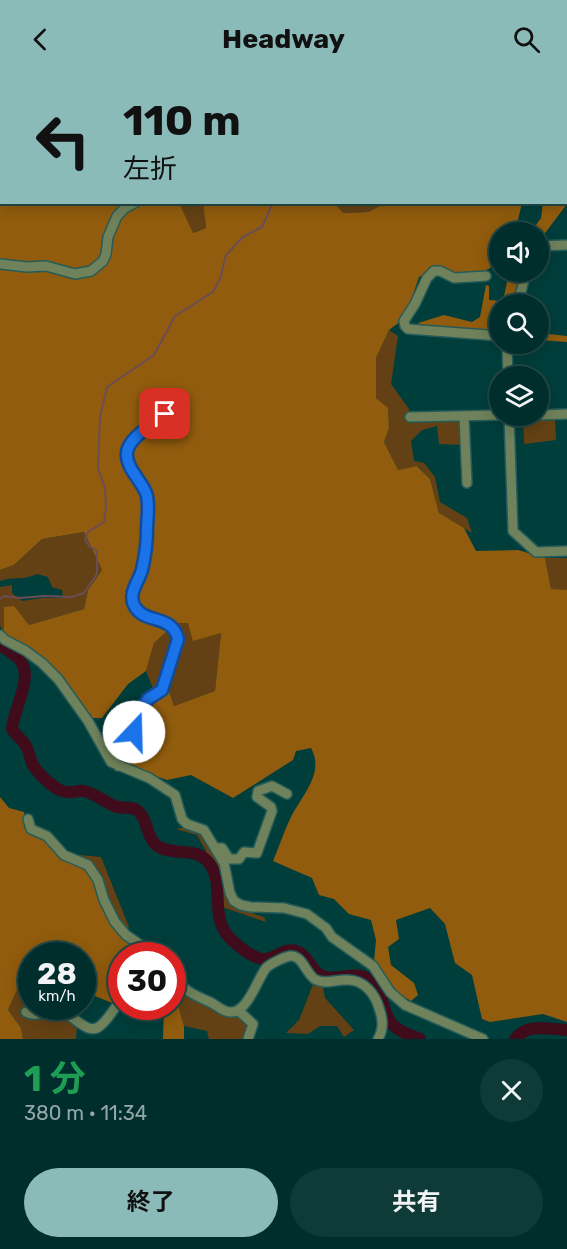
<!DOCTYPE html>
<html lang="ja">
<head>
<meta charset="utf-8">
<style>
	:root { --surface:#002e2c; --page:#0e3a38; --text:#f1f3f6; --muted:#95a8a9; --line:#224a48; --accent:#8bbbb9 }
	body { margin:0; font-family:Rubik,"Noto Sans JP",sans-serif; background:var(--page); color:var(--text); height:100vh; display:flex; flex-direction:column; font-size:22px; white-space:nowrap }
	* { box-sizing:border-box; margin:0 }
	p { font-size:20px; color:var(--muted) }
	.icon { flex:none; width:33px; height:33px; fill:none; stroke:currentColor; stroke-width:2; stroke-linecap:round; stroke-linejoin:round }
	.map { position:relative; height:961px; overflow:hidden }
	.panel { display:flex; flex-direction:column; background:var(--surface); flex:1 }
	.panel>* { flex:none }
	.hud { position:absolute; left:0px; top:0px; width:567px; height:126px; box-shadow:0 3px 15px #0003,0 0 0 2px var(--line); background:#8bbbb9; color:#111; overflow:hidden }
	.fabs { position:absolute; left:489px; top:144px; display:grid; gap:12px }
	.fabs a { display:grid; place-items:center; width:60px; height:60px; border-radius:50%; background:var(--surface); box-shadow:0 3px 15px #0003,0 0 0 2px var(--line); font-size:30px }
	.speed { position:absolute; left:18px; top:864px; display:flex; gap:12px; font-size:30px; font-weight:700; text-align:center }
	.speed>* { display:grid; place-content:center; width:78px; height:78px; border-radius:50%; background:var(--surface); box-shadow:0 3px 15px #0003,0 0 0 2px var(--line); line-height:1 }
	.speed small { font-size:15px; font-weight:400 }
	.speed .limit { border:9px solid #d22; background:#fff; color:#111 }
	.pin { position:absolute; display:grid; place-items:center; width:51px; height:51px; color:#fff; margin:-26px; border-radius:12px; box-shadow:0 3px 9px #0006 }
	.me { position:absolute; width:66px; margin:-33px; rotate:21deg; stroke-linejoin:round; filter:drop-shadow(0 0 4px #0008) }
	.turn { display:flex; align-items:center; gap:21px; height:126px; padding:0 24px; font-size:27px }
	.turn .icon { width:78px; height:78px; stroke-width:2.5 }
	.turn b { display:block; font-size:42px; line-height:51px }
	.round { display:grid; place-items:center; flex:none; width:63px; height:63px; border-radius:32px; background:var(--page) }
	.overview { display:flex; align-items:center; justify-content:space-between; height:102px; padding:0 24px }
	h1 { font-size:36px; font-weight:700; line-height:45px; color:#1e9e55 }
	.button { display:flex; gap:12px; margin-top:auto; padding:12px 24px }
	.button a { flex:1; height:69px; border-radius:36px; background:var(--accent); color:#111; font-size:24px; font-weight:700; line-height:69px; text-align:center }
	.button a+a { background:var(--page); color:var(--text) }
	header { display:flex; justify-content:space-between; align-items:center; height:78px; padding:0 24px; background:var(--accent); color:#111; font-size:27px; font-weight:700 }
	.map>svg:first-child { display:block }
	.green { fill:#634114 }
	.forest { fill:#915c0d }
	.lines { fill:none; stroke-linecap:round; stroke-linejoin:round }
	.stream { stroke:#6a4d57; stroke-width:2 }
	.river { stroke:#400b1a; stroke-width:12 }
	.minor-casing { stroke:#255c59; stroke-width:12 }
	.minor { stroke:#6f825b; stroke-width:9 }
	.route-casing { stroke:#114b97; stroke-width:15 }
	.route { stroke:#1a73e8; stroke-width:10 }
</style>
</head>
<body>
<header><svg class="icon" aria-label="back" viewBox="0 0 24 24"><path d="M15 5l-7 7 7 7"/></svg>Headway<svg class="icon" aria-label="search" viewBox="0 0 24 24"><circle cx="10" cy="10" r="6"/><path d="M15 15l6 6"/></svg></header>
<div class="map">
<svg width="567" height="961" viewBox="0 0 567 961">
	<rect width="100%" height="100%" fill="#003e3b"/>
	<path class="green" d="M 179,125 L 203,125 L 206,150 L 192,155 Z
		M 334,125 L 386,125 L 368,134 L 342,135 Z
		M 389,252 L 398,258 L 391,306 L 409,331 L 408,342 L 461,341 L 462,367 L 439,366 L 437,348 L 422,352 L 411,363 L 414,383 L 424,385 L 435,399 L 440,424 L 467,440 L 472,455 L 439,435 L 430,401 L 418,388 L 398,392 L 384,364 L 389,350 L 388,331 L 376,320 L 376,280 Z
		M 523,341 L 555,341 L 556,362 L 524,366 Z
		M 84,454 L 102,492 L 88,512 L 84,531 L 29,547 L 14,529 L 4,529 L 4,557 L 0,547 L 0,509 L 12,507 L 12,515 L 22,523 L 42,520 L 63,520 L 62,512 L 52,509 L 48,499 L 37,496 C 23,503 14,498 0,503 L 0,492 L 14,487 L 42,461 Z
		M 545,480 L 567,480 L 567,512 L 551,512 Z
		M 176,545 L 188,545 L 221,555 L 215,613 L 174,628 L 167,606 L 154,613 L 146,593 L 154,565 Z
		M 186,749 L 202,754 L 222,789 L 228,820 L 252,832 L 254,836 L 264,839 L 266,844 L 222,829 C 219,810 220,788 203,776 L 206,773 L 197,757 L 176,751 Z
		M 69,776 L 101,779 L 129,849 L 126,853 Z
		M 31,894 L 31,919 L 29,931 L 61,936 L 77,947 L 76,961 L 23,961 L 21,950 L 8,932 L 22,901 Z
		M 314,904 L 323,909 L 325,920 L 354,952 L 344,959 L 337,948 L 320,948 L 308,956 L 286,955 L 299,942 Z
		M 180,911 L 238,936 L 251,946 L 245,961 L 209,961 L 207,953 L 184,948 L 175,918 L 173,918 L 173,912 Z"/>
	<path class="forest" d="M 0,0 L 138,0 L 2,2 L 2,124 L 179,125 L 193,155 L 206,150 L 203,125 L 334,125 L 343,135 L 368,134 L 386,125 L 522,125 L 515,154 L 500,154 L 499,178 L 489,191 L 459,200 L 437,191 L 419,199 L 405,240 L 389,252 L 376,280 L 376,320 L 388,330 L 389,350 L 384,364 L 398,392 L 417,388 L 430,401 L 439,435 L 464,450 L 476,473 L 518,472 L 545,480 L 551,511 L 567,512 L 567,944 L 543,936 L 490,944 L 482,941 L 472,897 L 455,885 L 445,846 L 430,830 L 396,842 L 399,861 L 388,869 L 391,887 L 414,905 L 418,917 L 411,923 L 399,916 L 374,883 L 376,862 L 371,842 L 349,836 L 334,821 L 319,817 L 312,800 L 273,783 C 279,769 284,753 291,739 C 302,717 325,695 311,670 L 296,673 L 293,682 L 233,720 L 191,697 L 167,702 L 124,687 L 121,675 L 137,656 L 147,626 L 169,613 L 174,628 L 215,613 L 221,555 L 193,563 L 188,545 L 176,545 L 154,565 L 146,593 L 128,606 L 102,640 L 91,640 L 45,582 L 4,557 L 4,529 L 14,528 L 29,547 L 84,531 L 88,512 L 102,492 L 84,454 L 42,461 L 14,487 L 0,492 Z
		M 154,0 L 384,0 L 385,1 L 156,2 Z
		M 567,101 L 567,126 L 539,163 L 538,154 L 531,154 L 541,140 L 543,125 L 566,124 Z
		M 509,194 L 523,194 L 514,226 L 500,226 L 499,255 L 422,249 L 418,245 L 444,237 L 472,244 L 480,239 L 486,207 L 489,208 L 489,222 L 503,223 Z
		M 539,255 L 567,258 L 567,264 L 539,262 Z
		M 0,719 L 9,730 L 24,734 L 30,756 L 43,758 L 87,790 L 138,877 L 122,878 L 121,918 L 112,925 L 95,918 L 83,907 L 82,878 L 32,878 L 31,894 L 22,901 L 8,932 L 21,950 L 23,961 L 0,961 Z
		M 175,917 L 184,948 L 184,961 L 163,961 L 164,929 L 172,928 L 173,918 Z"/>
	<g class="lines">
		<path class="stream" d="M 0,521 L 4,518 L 20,520 L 44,518 L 72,519 L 84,515 L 97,496 L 97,473 L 89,468 L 85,461 L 88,454 L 104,444 L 106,431 L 105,410 L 98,391 L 100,339 L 107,309 L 154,277 L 175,238 L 213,214 L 220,201 L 226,177 L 243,159 L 262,149 L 273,124"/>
		<path class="river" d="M 0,567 C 6,571 14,576 19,581 C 35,598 13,632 12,651 C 16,658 23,662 26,668 C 29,673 30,680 32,685 C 37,695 52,709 62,713 C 70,716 77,712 84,713 C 96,716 106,725 117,729 C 123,730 130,729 135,731 C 149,738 145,761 159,769 C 174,778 196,768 209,785 C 227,808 206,841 234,864 C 242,871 255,882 266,881 C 276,880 285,869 296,873 C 309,877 312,897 326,899 C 339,902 357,892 370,902 C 384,913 382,935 392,946 C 399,954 410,957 420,961
			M 515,961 C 527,945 549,951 567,952"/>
		<defs>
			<path id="minor" d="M 525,0 L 527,2
				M 154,2 L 172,0
				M 547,2 L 548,0
				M 566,27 L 567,28
				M 538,168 L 567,167
				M 0,186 L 27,189 L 46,188 L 75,196 L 91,193 L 103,183 L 106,176 L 108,159 L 117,138 L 125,130 L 136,124
				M 486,198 L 454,200 L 440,193 L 434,193 L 427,200 L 415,226 L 404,243 L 405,248 L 408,251 L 500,258
				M 518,226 L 526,194
				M 507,266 L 508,298
				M 538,337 L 567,336
				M 464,338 L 467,405
				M 509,338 L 513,453 L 536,474 L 567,473
				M 410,339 L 500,337
				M 0,557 L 5,562 L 26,573 L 42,585 L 58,601 L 88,643 L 111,684 L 149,700 L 175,717 L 182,741 L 187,746 L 204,752 L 224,785 L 230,815 L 234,823 L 241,827 L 251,829 L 284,830 L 307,836 L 326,850 L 332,859 L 373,888 L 390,914 L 405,927 L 483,961
				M 118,688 L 115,681 L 119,669 L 134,654 L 140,633 L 148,621 L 162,612 L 178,561 C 172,536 143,547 134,527 C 129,515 139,503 142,492 C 144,481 147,467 147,456 C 147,444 150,426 146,415 C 141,401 125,389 127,374 C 129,359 154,345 165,336
				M 28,741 L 31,751 L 47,758 L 64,777 L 88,787 L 98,802 L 104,822 L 115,844 L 126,857 L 157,878
				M 217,770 L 222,770 L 229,781 L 239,781 L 244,774 L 257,775 L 272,733 L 271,729 L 257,719 L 258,713 L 272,708 L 287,716
				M 172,893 C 184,913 189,915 210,924 C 217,927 222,934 230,934 C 247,936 257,902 266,890 C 270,886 284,879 290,878 C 303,877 306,897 316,902 C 327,907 336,901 348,902 C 364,902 375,916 379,930 C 383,942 384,950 378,961
				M 239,933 L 253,946 L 248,961
				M 26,934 C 36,940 47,932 58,933 C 72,934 87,959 100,948 C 109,941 114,929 122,922"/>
		</defs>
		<use href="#minor" class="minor-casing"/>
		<use href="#minor" class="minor"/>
	</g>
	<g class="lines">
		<defs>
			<path id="route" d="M 134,654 L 140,633 L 148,621 L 162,612 L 178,561 C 172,535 143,547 134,527 C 128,515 139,503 142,492 C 145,479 147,465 147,451 C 147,440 150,425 146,415 C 141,402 125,389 127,374 C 129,359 154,346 165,336"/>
		</defs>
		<use href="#route" class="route-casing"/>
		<use href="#route" class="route"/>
	</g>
</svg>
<div class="fabs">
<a><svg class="icon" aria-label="sound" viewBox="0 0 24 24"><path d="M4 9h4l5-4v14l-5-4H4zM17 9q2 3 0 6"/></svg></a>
<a><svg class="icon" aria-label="search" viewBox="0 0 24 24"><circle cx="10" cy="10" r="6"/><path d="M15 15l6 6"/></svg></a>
<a><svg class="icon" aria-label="layers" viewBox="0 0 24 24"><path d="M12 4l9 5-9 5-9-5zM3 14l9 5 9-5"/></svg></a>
</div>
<div class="speed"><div>28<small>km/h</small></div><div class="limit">30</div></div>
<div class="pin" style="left:165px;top:336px;background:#d93025"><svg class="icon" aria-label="arrive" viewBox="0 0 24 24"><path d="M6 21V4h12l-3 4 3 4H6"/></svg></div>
<svg class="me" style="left:134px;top:654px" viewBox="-20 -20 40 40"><circle r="19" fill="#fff"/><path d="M0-13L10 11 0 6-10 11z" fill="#1a73e8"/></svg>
<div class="hud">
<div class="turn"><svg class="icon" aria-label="left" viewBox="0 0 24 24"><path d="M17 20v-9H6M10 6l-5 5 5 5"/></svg><div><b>110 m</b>左折</div></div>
</div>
</div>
<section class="panel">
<div class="overview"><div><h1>1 分</h1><p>380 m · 11:34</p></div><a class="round"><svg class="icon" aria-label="close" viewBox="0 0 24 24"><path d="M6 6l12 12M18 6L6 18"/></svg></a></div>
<div class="button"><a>終了</a><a>共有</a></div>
</section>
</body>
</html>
